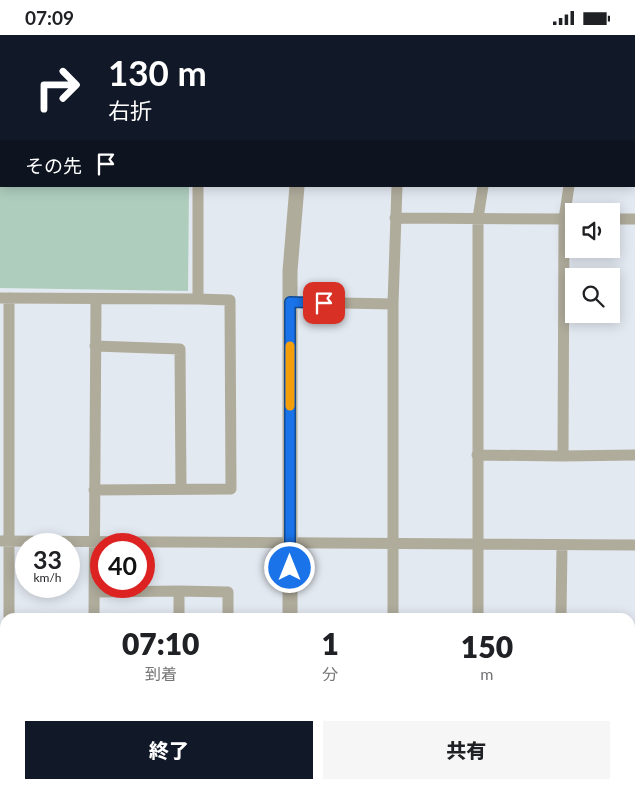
<!DOCTYPE html>
<html lang="ja">
<head>
<meta charset="utf-8">
<style>
	:root { --surface:#fff; --page:#f6f6f6; --text:#202124; --muted:#757577; --accent:#111827 }
	body { margin:0; font-family:Lato,"Noto Sans JP",sans-serif; background:var(--page); color:var(--text); height:100vh; display:flex; flex-direction:column; font-size:19px; white-space:nowrap }
	* { box-sizing:border-box; margin:0 }
	p { font-size:16px; color:var(--muted) }
	.icon { flex:none; width:28px; height:28px; fill:none; stroke:currentColor; stroke-width:2; stroke-linecap:round; stroke-linejoin:round }
	.map { position:relative; flex:1; overflow:hidden }
	.panel { position:absolute; left:0px; top:578px; width:635px; height:176px; display:flex; flex-direction:column; background:var(--surface); border-radius:15px 15px 0 0; box-shadow:0 2px 12px #0003 }
	.panel>* { flex:none }
	.top-card { position:absolute; left:0px; top:0px; width:635px; height:152px; box-shadow:0 2px 12px #0003; background:#111827; color:#fff; overflow:hidden }
	.controls { position:absolute; left:565px; top:168px; display:grid; gap:10px }
	.controls a { display:grid; place-items:center; width:55px; height:55px; border-radius:0px; background:var(--surface); box-shadow:0 2px 12px #0003; font-size:25px }
	.speed { position:absolute; left:15px; top:498px; display:flex; gap:10px; font-size:25px; font-weight:700; text-align:center }
	.speed>* { display:grid; place-content:center; width:65px; height:65px; border-radius:50%; background:var(--surface); box-shadow:0 2px 12px #0003; line-height:1 }
	.speed small { font-size:12px; font-weight:400 }
	.speed .limit { border:8px solid #d22; background:#fff; color:#111 }
	.pin { position:absolute; display:grid; place-items:center; width:42px; height:42px; color:#fff; margin:-21px; border-radius:10px; box-shadow:0 2px 8px #0006 }
	.me { position:absolute; width:55px; margin:-28px; rotate:0deg; stroke-linejoin:round; filter:drop-shadow(0 0 4px #0008) }
	.turn { display:flex; align-items:center; gap:18px; height:105px; padding:0 25px; font-size:22px }
	.turn .icon { width:65px; height:65px; stroke-width:2.5 }
	.turn b { display:block; font-size:35px; line-height:42px }
	.then { display:flex; align-items:center; height:48px; padding:0 25px; background:#0003; gap:10px; font-size:19px }
	.eta { display:flex; justify-content:space-evenly; align-items:center; height:85px; text-align:center }
	.eta b { font-size:30px; font-weight:800; line-height:35px }
	.action { display:flex; gap:10px; margin-top:auto; padding:10px 25px }
	.action a { flex:1; height:58px; border-radius:0px; background:var(--accent); color:#fff; font-size:20px; font-weight:800; line-height:58px; text-align:center }
	.action a+a { background:var(--page); color:var(--text) }
	.status { display:flex; justify-content:space-between; align-items:center; height:35px; padding:0 25px; background:var(--surface); direction:ltr }
	.status svg { height:14px; fill:currentColor }
	.map>svg:first-child { display:block }
	.green { fill:#aecdbd }
	.lines { fill:none; stroke-linecap:round; stroke-linejoin:round }
	.minor { stroke:#b0ac9c; stroke-width:11 }
	.tertiary { stroke:#b0ac9c; stroke-width:15 }
	.route-casing { stroke:#114b97; stroke-width:12 }
	.route { stroke:#1a73e8; stroke-width:9 }
	.slow { stroke:#f59e0b; stroke-width:9 }
</style>
</head>
<body>
<div class="status"><b>07:09</b><svg viewBox="0 0 49 12"><path d="M0 12V9h3v3zM5 12V6h3v6zM10 12V3h3v9zM15 12V0h3v12zM26 1h20v11H26zM47 4h2v5h-2z"/></svg></div>
<div class="map">
<svg width="635" height="753" viewBox="0 0 635 753">
	<rect width="100%" height="100%" fill="#e3e9f1"/>
	<path class="green" d="M 0,0 L 201,0 L 1,1 L 1,151 L 189,151 L 188,256 L 0,253 Z"/>
	<g class="lines">
		<path class="minor" d="M 210,1 L 210,0
			M 419,1 L 419,0
			M 506,1 L 506,0
			M 590,1 L 591,0
			M 198,151 L 198,264
			M 395,183 L 574,184
			M 611,184 L 635,184
			M 0,263 L 198,264 L 230,265 L 231,454 L 94,455
			M 290,267 L 393,269
			M 95,311 L 180,314 L 181,454
			M 477,420 L 563,421 L 635,420
			M 563,421 L 564,184 L 569,151
			M 0,506 L 635,510
			M 94,557 L 179,556
			M 9,582 L 9,263
			M 94,582 L 96,264
			M 179,582 L 179,556 L 228,557 L 228,582
			M 393,582 L 393,269 L 397,151
			M 478,582 L 478,183 L 483,151
			M 561,582 L 562,510
			M 8,753 L 8,749
			M 226,753 L 226,749
			M 393,753 L 393,749
			M 477,753 L 477,749
			M 561,753 L 561,749"/>
		<path class="tertiary" d="M 316,1 L 316,0
			M 290,582 L 290,236 L 297,151
			M 288,753 L 288,749"/>
	</g>
	<g class="lines">
		<defs>
			<path id="route" d="M 290,533 L 290,267 L 324,268"/>
		</defs>
		<use href="#route" class="route-casing"/>
		<use href="#route" class="route"/>
		<path class="slow" d="M 290,311 L 290,371"/>
	</g>
</svg>
<div class="controls">
<a><svg class="icon" aria-label="sound" viewBox="0 0 24 24"><path d="M4 9h4l5-4v14l-5-4H4zM17 9q2 3 0 6"/></svg></a>
<a><svg class="icon" aria-label="search" viewBox="0 0 24 24"><circle cx="10" cy="10" r="6"/><path d="M15 15l6 6"/></svg></a>
</div>
<div class="speed"><div>33<small>km/h</small></div><div class="limit">40</div></div>
<div class="pin" style="left:324px;top:268px;background:#d93025"><svg class="icon" aria-label="arrive" viewBox="0 0 24 24"><path d="M6 21V4h12l-3 4 3 4H6"/></svg></div>
<svg class="me" style="left:290px;top:533px" viewBox="-20 -20 40 40"><circle r="17" fill="#1a73e8" stroke="#fff" stroke-width="3"/><path d="M0-11L8 9 0 5-8 9z" fill="#fff"/></svg>
<div class="top-card">
<div class="turn"><svg class="icon" aria-label="right" viewBox="0 0 24 24"><path d="M7 20v-9h11M14 6l5 5-5 5"/></svg><div><b>130 m</b>右折</div></div>
<div class="then">その先<svg class="icon" aria-label="arrive" viewBox="0 0 24 24"><path d="M6 21V4h12l-3 4 3 4H6"/></svg></div>
</div>
<section class="panel">
<div class="eta">
<div><b>07:10</b><p>到着</p></div>
<div><b>1</b><p>分</p></div>
<div><b>150</b><p>m</p></div>
</div>
<div class="action"><a>終了</a><a>共有</a></div>
</section>
</div>
</body>
</html>
